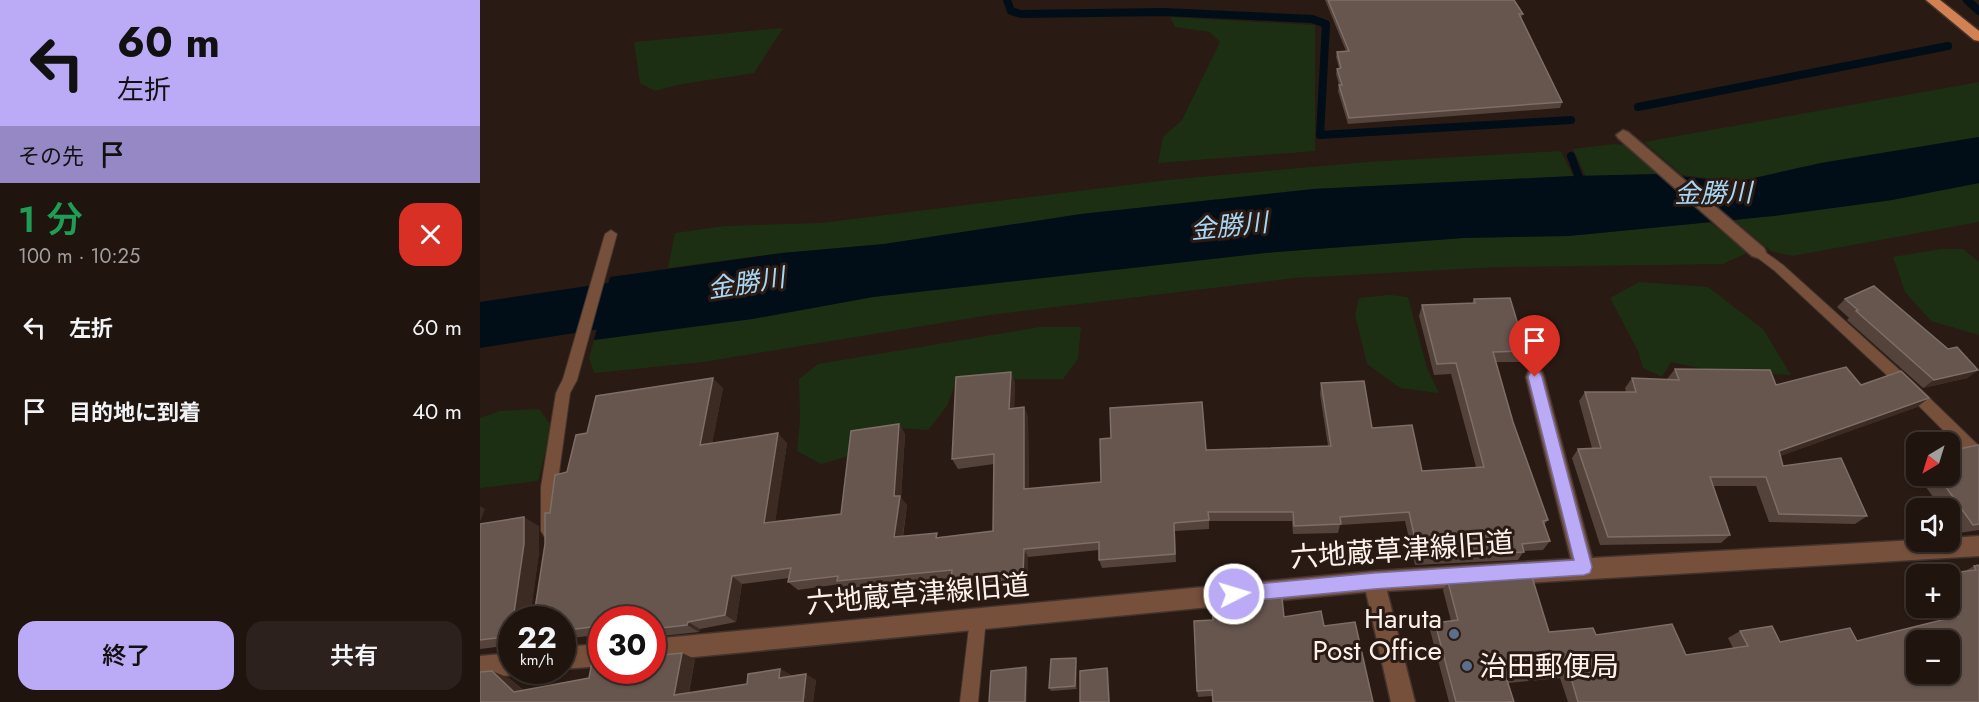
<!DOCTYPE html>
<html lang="ja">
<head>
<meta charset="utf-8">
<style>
	:root { --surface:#1f140e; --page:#2c211c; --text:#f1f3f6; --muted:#a19e9e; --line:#3c332e; --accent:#bbaaf6 }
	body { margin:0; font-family:Jost,"Noto Sans JP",sans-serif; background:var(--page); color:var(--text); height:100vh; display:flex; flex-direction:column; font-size:22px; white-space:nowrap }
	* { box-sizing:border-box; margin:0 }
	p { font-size:20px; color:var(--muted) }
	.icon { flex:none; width:33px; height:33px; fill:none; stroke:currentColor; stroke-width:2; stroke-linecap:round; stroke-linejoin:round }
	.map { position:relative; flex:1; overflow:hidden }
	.sheet { display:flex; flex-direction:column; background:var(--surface); width:480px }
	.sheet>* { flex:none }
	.banner { background:#bbaaf6; color:#111; overflow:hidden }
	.needle { width:39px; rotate:218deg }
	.tools { position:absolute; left:1426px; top:432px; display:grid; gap:12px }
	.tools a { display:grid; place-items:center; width:54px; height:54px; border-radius:12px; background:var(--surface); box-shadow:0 2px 4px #0004,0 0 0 2px var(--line); font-size:30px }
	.speed { position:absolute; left:18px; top:606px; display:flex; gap:12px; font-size:30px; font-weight:700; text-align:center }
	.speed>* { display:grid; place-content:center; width:78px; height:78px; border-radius:50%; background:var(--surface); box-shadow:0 2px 4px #0004,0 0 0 2px var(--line); line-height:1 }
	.speed small { font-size:15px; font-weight:400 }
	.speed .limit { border:9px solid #d22; background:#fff; color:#111 }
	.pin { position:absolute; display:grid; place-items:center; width:51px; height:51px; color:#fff; margin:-62px -26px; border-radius:50% 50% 50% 0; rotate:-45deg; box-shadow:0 0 6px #0007 }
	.pin .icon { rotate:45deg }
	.me { position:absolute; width:66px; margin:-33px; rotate:85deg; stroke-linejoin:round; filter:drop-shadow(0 0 4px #0008) }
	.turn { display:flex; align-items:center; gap:21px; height:126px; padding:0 18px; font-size:27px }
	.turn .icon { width:78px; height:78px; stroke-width:2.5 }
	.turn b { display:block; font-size:42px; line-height:51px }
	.then { display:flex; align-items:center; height:57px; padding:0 18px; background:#0003; gap:12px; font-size:22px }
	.round { display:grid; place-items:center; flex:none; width:63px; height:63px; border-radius:18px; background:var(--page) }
	.overview { display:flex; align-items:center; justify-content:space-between; height:102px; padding:0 18px }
	h1 { font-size:36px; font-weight:600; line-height:45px; color:#1e9e55 }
	.button { display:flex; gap:12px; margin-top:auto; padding:12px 18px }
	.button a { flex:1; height:69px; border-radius:18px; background:var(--accent); color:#111; font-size:24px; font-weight:600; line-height:69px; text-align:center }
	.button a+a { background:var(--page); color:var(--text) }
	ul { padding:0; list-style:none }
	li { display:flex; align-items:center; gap:18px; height:84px; padding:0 18px }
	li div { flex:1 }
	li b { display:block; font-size:22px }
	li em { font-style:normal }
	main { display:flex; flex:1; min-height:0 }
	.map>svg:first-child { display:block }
	.green { fill:#1d2f12 }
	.water { fill:#010e18 }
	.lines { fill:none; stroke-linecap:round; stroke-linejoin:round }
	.stream { stroke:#010e18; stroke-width:8 }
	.river { fill:#010e18; fill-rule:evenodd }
	.lane-casing { stroke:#42342d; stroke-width:2 }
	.street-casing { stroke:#42342d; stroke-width:3 }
	.primary-casing { stroke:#42342d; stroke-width:3 }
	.lane { fill:#77503b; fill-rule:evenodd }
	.street { fill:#77503b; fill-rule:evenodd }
	.primary { fill:#d28153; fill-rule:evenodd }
	.wall { fill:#54433b }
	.shaded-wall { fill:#3b2b23 }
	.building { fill:#66564e; stroke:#7d6e67; stroke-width:1.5; fill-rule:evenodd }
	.route { fill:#bbaaf6; stroke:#7a6ea0; stroke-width:1.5 }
	.service-dot { fill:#5c6f8a; stroke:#291a13; stroke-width:2 }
	.labels { text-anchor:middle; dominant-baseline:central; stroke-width:6; stroke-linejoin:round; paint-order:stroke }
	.water-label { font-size:26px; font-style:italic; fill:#a8d6f5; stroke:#291a13 }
	.near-street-label { font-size:28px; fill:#fcf1ec; stroke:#291a13 }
	.near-poi-label { font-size:28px; fill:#fcf1ec; stroke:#291a13; text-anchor:end }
</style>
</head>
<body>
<main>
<section class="sheet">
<div class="banner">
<div class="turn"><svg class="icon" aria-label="left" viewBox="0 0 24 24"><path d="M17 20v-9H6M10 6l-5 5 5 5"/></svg><div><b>60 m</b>左折</div></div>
<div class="then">その先<svg class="icon" aria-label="arrive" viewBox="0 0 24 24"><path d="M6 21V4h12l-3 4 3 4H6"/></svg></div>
</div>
<div class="overview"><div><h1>1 分</h1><p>100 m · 10:25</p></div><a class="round" style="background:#d93025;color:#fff"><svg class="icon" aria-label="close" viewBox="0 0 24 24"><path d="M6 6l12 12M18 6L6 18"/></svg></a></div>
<ul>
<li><svg class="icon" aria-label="left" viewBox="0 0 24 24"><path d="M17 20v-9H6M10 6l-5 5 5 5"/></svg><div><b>左折</b></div><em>60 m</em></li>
<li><svg class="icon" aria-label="arrive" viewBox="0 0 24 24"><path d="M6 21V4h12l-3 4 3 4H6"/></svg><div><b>目的地に到着</b></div><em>40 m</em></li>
</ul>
<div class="button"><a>終了</a><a>共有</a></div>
</section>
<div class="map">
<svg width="1499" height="702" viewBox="0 0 1499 702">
	<rect width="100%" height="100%" fill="#291a13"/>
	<path class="green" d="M 690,17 L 835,25 L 835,151 L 678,163 L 683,137 L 702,120 L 740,42 L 730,32 L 695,27 Z
		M 303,28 L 274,73 C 240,79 208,81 175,91 L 160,83 L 154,42 Z
		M 1499,82 L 1499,137 L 1341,163 L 1256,182 L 1202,175 L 1164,142 Z
		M 1134,144 L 1145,145 L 1178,174 L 1106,177 L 1093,149 Z
		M 1081,151 L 1093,176 L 833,189 L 601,214 L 404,244 L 302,253 L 188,268 L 195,233 L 245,226 L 341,223 L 688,180 L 887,162 Z
		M 1499,183 L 1499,222 L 1312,256 L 1291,251 L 1254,220 L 1412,200 Z
		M 1229,222 L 1269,252 L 1243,264 L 1018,267 L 815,278 L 510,315 L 223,362 L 114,373 L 109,358 L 114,340 L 272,319 L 393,297 L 785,253 L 983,238 L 1089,236 Z
		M 1461,249 L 1483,249 L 1499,262 L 1499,335 L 1451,321 L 1425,292 L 1413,257 Z
		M 1159,282 L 1228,287 L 1283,329 L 1311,375 L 1229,370 L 1191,362 L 1182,377 L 1163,368 L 1158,351 L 1130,298 Z
		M 910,295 L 928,297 L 947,368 L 959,393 L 920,388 L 887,364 L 875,315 L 879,298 Z
		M 560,327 L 601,327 L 598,359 L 583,379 L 477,379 L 467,406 L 448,430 L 419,428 L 369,456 L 341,464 L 317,451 L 320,420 L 319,379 L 338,364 Z
		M 59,409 L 72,427 L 58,481 L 0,488 L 0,418 L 20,411 Z"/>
	<path class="water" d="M 1499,137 L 1499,183 L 1412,200 L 1294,216 L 1089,236 L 983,238 L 785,253 L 393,297 L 272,319 L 114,340 L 130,277 L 302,253 L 404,244 L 601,214 L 833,189 L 1093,176 L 1178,174 L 1256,182 L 1341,163 Z"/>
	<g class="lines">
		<path class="stream" d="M 527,0 L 531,11 L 541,14 L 684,12 L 832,19 L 846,24 L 840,135 L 1091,120
			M 1487,0 L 1499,11
			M 1158,107 L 1468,46
			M 1091,156 L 1103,188"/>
		<path class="river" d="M 202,272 L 222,279 L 230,294 L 222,309 L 202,316 L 0,348 L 0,302 Z"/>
		<defs>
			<path id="lane" d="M 131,230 L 137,234 L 97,380 L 90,393 L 77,487 L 77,531 L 74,536 L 69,538 L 64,536 L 61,531 L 61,487 L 76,393 L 83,379 L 125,234 Z
				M 1278,247 L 1303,265 L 1435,384 L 1499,446 L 1499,463 L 1494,461 L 1425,392 L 1295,271 L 1274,255 L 1272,252 L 1274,249 Z
				M 498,611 L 504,613 L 506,619 L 498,702 L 480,702 L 490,619 L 492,613 Z"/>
			<path id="street" d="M 1143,130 L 1148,132 L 1284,248 L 1286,252 L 1284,256 L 1278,258 L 1272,256 L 1138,138 L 1136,135 Z
				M 1055,369 L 1062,372 L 1064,377 L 1112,558 L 1437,540 L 1437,542 L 1470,542 L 1470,538 L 1499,536 L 1499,556 L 907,591 L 935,702 L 911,702 L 886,592 L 172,661 L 172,639 L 894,571 L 1091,559 L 1046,377 L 1048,372 Z
				M 122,644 L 122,666 L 82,669 L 82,647 Z
				M 32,653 L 32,670 L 40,672 L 32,675 L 0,678 L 0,656 Z"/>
			<path id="primary" d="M 1446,0 L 1460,0 L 1499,31 L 1499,41 L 1494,40 Z"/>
		</defs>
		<use href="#lane" class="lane-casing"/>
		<use href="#street" class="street-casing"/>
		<use href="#primary" class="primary-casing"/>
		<use href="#lane" class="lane"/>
		<use href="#street" class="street"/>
		<use href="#primary" class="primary"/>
	</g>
	<path class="wall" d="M 845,0 L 1034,0 L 1043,14 L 1041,18 L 1082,102 L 1080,108 L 868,124 L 858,91 L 859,85 L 856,74 L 857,69 L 859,68 L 856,57 L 857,52 L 866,51 Z
		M 994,299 L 1046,351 L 1040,362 L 1016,362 L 1033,422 L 1068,520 L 1064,525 L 1070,541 L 1063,550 L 1044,551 L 1038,560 L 935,565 L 925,521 L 860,525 L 858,533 L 813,534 L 812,521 L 729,521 L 729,529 L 695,531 L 696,562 L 622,568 L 619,560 L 619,550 L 548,557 L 548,582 L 477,590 L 471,582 L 471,578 L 365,589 L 360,584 L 318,590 L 308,582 L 309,578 L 262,584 L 256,622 L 220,629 L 219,632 L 172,637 L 172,620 L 122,620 L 122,670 L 215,659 L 209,693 L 267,684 L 300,669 L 311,675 L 311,676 L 336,680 L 333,702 L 0,702 L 29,678 L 43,690 L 109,678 L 117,635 L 82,639 L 82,620 L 32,620 L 32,645 L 0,649 L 0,524 L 59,526 L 59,552 L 50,615 L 54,615 L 70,513 L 87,472 L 107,433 L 243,388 L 232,443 L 307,443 L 295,521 L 361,514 L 419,424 L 425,434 L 421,498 L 427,505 L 423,537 L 459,537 L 513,531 L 514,464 L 478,469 L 472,459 L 535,382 L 534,408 L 544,407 L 548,417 L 549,489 L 621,482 L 726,450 L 848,446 L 840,394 L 841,383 L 942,471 L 996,467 L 971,374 L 954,375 L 939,316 L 942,305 L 992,303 Z
		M 1365,299 L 1468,349 L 1498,370 L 1487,378 L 1443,388 L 1367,320 L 1369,318 L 1357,307 Z
		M 1195,369 L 1296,385 L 1381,385 L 1449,398 L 1437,407 L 1300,456 L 1303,466 L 1387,516 L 1375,524 L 1289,522 L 1276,486 L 1233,486 L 1250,535 L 1241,543 L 1120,545 L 1092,458 L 1098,449 L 1112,448 L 1099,401 L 1105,392 L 1146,392 L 1145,388 L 1152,378 L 1188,380 L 1187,379 Z
		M 1499,446 L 1499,530 L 1478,533 L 1470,521 L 1470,508 L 1461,508 L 1438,476 L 1470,476 Z
		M 1437,447 L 1437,473 L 1424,455 Z
		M 1499,565 L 1499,702 L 1088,702 L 1080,678 L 1028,683 L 1034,702 L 969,702 L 950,630 L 955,623 L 971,621 L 963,590 L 968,582 L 1069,632 L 1116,635 L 1206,655 L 1253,648 L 1248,638 L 1260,631 L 1300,642 L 1377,641 L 1459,621 L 1451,608 L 1470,608 L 1470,574 L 1483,572 L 1494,566 Z
		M 802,598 L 732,696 L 718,697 L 717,691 L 733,620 Z
		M 597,661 L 597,689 L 571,691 L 569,688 Z"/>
	<path class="shaded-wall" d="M 1498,370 L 1487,378 L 1443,388 L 1454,380 Z
		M 531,372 L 535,382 L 534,419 L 529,409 Z
		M 233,378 L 243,388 L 230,455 L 220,445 Z
		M 1449,398 L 1437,407 L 1289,460 L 1299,451 Z
		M 544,407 L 548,417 L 549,498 L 544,489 Z
		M 419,424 L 425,434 L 421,498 L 427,505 L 421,546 L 414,537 L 414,496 Z
		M 298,433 L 307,443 L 294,531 L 284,523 Z
		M 0,506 L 5,509 L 0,522 Z
		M 44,517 L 59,526 L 59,552 L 50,620 L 36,615 L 34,613 Z
		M 544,549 L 548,557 L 548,582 L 543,574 Z
		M 252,576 L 262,584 L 256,622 L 245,615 Z
		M 208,622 L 220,629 L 219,632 L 207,625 Z
		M 202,653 L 215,659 L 207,701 L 194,695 Z
		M 596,658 L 597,661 L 597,689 L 595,686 Z
		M 546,667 L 548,670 L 547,702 L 545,702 Z
		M 627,668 L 629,671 L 630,702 L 629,702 Z
		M 300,669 L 311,675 L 310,684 L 299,678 Z
		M 12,671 L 29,678 L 51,698 L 34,692 Z
		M 326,674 L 336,680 L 333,702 L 323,702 Z"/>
	<path class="building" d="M 848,0 L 1034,0 L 1043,14 L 1039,14 L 1082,102 L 869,118 L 859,85 L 862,85 L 857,69 L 861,68 L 857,52 L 869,51 Z
		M 1394,286 L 1468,349 L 1477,347 L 1498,370 L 1454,380 L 1376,311 L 1378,310 L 1365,299 Z
		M 1030,298 L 1046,351 L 1013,352 L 1033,422 L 1068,520 L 1063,521 L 1070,541 L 1042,544 L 1044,552 L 939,557 L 929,512 L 860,517 L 861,524 L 814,526 L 813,512 L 728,512 L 729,520 L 694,523 L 695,554 L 619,560 L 619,542 L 544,549 L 543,574 L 471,582 L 472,570 L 357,581 L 358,576 L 308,582 L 311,568 L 252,576 L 245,615 L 208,622 L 207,625 L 172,629 L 172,620 L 122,620 L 122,670 L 172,670 L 172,656 L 202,653 L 194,695 L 267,684 L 268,674 L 300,669 L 299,678 L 326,674 L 323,702 L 0,702 L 0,672 L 12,671 L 34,692 L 109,678 L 119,626 L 82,631 L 82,620 L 32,620 L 32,636 L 0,640 L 0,524 L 44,517 L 44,544 L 34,613 L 36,615 L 54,615 L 65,544 L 65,513 L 70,513 L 75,475 L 87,472 L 96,435 L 107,433 L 116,396 L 233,378 L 220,445 L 298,433 L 284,523 L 361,514 L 371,431 L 419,424 L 414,496 L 420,496 L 414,537 L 457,533 L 456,538 L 513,531 L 514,454 L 472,459 L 476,377 L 531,372 L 529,409 L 544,407 L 544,489 L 621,482 L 620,439 L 631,438 L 630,408 L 722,402 L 726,450 L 851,446 L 841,383 L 884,381 L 892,428 L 932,425 L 942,471 L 1004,467 L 976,363 L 957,364 L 942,305 L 995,303 L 994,299 Z
		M 1366,367 L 1381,385 L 1421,371 L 1449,398 L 1299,451 L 1303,466 L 1361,458 L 1387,516 L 1299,514 L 1286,477 L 1230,477 L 1250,535 L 1128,537 L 1098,449 L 1121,448 L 1105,392 L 1156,392 L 1152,378 L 1199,380 L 1195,369 L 1290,370 L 1296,385 Z
		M 1470,445 L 1474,450 L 1498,445 L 1499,446 L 1499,524 L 1493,525 L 1458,476 L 1470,476 Z
		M 1499,565 L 1499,702 L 1098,702 L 1089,671 L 1026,677 L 1034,702 L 976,702 L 955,623 L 978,620 L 968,582 L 1052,577 L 1069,632 L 1113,628 L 1116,635 L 1192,624 L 1206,655 L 1268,646 L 1260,631 L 1292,626 L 1300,642 L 1370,628 L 1377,641 L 1478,616 L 1470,603 L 1470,574 L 1463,574 L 1496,570 L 1494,566 ZM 1437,640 L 1470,640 L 1470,674 L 1437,674 Z
		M 802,598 L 804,617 L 841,611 L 844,626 L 875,622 L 893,702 L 733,702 L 732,690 L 717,691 L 714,621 L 733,620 L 732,603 Z
		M 596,658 L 595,686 L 569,688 L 571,659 Z
		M 546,667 L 545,702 L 509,702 L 511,671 Z
		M 627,668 L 629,702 L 600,702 L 600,671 Z"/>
	<path class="route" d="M 1055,371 L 1060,373 L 1062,377 L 1112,567 L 1110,573 L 1104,575 L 894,589 L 754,602 L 749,600 L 746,594 L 749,588 L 754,586 L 894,573 L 1094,560 L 1048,377 L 1050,373 Z"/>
	<g class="service-dot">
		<circle cx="974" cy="634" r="6"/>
		<circle cx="987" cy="666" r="6"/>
	</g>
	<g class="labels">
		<g class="water-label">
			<text transform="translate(1233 193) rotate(-1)">金勝川</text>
			<text transform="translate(749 226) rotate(-6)">金勝川</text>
			<text transform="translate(266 283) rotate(-9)">金勝川</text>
		</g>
		<g class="near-street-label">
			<text transform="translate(922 550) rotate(-4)">六地蔵草津線旧道</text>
			<text transform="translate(438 594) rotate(-5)">六地蔵草津線旧道</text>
		</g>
		<g class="near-poi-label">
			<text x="962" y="618">Haruta<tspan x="962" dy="32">Post Office</tspan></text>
			<text x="999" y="666" text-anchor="start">治田郵便局</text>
		</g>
	</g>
</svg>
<div class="tools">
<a><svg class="needle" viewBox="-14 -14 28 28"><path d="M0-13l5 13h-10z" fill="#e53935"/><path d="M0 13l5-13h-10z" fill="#a19e9e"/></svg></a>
<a><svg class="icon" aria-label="sound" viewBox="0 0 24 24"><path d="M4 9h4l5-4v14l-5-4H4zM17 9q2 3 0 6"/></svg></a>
<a>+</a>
<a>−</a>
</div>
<div class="speed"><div>22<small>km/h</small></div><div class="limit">30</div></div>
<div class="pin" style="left:1055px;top:377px;background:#d93025"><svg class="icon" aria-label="arrive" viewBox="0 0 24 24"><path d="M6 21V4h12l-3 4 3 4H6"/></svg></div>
<svg class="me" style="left:754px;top:594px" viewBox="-20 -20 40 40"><circle r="17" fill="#bbaaf6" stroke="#fff" stroke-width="3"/><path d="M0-11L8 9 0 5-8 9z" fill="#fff"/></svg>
</div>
</main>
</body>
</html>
